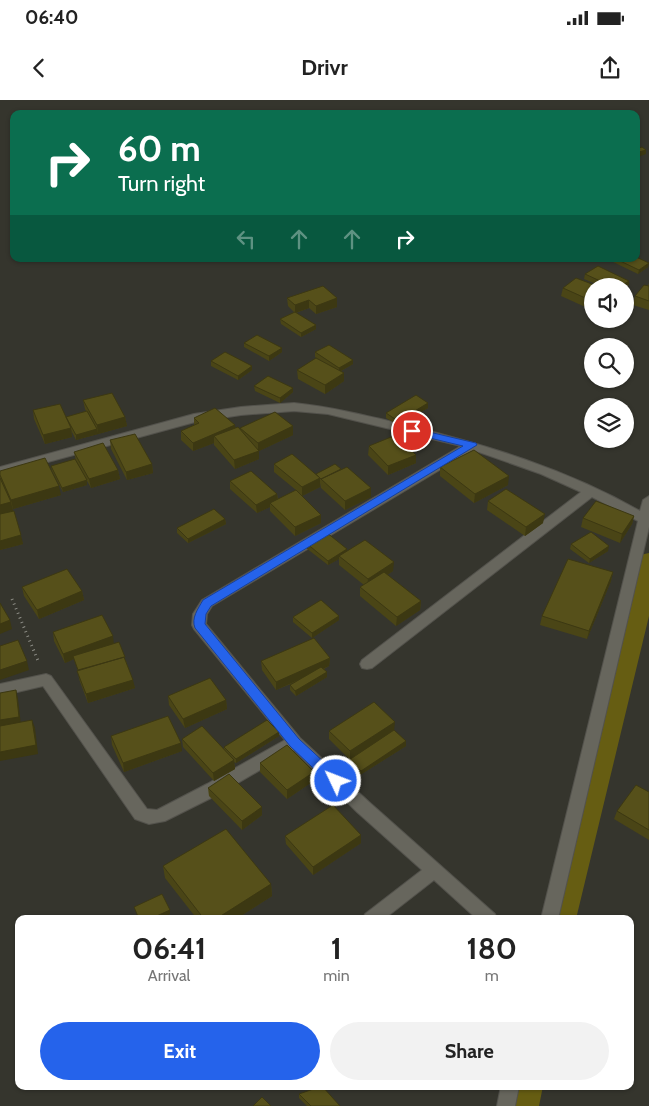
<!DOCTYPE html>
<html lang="en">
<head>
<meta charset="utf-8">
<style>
	:root { --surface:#fff; --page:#f2f2f2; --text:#222; --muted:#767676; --accent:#2563eb }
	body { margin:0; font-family:Cabin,sans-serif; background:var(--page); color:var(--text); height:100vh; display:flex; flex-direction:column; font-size:19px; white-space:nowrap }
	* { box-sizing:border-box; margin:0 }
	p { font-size:16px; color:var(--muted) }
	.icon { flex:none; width:28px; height:28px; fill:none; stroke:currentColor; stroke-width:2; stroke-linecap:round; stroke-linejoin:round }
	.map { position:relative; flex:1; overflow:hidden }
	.sheet { position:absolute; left:15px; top:815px; width:619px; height:175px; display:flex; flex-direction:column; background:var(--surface); border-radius:10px; box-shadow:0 1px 4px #0004 }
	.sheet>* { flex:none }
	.hud { position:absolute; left:10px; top:10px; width:630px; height:152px; border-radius:10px; box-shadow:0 1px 4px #0004; background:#0b6e4f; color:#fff; overflow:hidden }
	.tools { position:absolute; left:584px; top:178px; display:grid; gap:10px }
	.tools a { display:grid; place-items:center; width:50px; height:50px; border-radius:50%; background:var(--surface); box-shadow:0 1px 4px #0004; font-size:25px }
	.pin { position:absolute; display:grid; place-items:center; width:42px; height:42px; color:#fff; margin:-21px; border:2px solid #fff; border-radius:50%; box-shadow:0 1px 5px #0007 }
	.me { position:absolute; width:55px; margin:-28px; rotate:313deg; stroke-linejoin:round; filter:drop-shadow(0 0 4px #0008) }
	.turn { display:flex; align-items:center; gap:18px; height:105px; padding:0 25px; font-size:22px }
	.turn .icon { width:65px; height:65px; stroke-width:2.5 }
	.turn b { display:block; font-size:35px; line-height:42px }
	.lanes { display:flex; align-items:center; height:48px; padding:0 25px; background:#0003; justify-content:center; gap:25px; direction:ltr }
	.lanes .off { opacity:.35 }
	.eta { display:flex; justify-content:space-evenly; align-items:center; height:85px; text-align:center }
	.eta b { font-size:30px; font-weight:700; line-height:35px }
	.button { display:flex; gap:10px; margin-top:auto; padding:10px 25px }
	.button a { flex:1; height:58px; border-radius:30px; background:var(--accent); color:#fff; font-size:20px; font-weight:700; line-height:58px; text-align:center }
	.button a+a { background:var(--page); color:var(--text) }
	.status { display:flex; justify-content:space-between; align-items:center; height:35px; padding:0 25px; background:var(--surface); direction:ltr }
	.status svg { height:14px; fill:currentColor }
	header { display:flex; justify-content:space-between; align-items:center; height:65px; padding:0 25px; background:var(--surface); font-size:22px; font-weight:700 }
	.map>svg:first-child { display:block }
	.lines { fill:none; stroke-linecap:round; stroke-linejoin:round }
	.canal { fill:#665d12; fill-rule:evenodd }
	.minor-casing { stroke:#53524c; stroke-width:2 }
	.path { stroke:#8f8f88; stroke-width:3; stroke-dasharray:1 4; stroke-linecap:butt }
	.minor { fill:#67665d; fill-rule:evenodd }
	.wall { fill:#4a4516 }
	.shaded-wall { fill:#3c3812 }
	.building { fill:#56501a; stroke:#3c3812 }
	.route { fill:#2563eb; stroke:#184099 }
</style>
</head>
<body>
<div class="status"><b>06:40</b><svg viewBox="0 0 49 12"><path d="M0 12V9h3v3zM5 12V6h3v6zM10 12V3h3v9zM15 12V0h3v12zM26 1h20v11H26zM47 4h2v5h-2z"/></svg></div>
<header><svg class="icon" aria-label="back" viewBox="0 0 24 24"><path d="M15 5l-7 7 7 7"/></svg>Drivr<svg class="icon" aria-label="share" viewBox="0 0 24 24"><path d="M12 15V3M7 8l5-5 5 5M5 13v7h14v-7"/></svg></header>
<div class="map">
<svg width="649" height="1006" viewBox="0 0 649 1006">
	<rect width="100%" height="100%" fill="#35352d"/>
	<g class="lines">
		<path class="canal" d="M 649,453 L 649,516 L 576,819 L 542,819 L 636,462 L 640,455 Z
			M 505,986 L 543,986 L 539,1006 L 501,1006 Z"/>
		<defs>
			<path id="minor" d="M 294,303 C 332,307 368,316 406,325 C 487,345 566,369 640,411 L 643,400 L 649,396 L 649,427 L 558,819 L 541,819 L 638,421 L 592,397 L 372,568 L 367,569 L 362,568 L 360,564 L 362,560 L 581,392 L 541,374 L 473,350 L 212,506 L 207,514 L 206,524 L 300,638 L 369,702 L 495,814 L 497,819 L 477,819 L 434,780 L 384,819 L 363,819 L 365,814 L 422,770 L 357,712 L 294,650 L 219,694 L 165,721 L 149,724 L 135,719 L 43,586 L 0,596 L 0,584 L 46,574 L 51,576 L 147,709 L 157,710 L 207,684 L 285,640 L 194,529 L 192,525 L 193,514 L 202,500 L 461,346 L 328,314 L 294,311 L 241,315 L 195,322 L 0,375 L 0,367 L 194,314 L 241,307 Z
				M 501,986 L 519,986 L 515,1006 L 497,1006 Z"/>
		</defs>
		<use href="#minor" class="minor-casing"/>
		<path class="path" d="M 12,499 L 39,563"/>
		<use href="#minor" class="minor"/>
	</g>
	<path class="wall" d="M 612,159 L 636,159 L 648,167 L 638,174 L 611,161 Z
		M 585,174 L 629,181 L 629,185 L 625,186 L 601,186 L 584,179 Z
		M 649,183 L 649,210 L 633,205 L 635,196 L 648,186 Z
		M 592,186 L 592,210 L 561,196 L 563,188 Z
		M 287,198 L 337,198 L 337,207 L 316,214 L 309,208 L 296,213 L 316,225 L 316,229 L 301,237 L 281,224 L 280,219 L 294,212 L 288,206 Z
		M 244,243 L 282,252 L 269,261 L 244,247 Z
		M 315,252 L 353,260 L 353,264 L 341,271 L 344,273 L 344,281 L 325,294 L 298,279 L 297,270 L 320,260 L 315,257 Z
		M 211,261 L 252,270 L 238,280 L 211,266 Z
		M 254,286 L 293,292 L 280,303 L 255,291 Z
		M 83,300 L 125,317 L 127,326 L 76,340 L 71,330 L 72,337 L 45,344 L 34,319 L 33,310 L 66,317 L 86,311 L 85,309 Z
		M 428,303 L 428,308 L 398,325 L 386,318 L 386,313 Z
		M 194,318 L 240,330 L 240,328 L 293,335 L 259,351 L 259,359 L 235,369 L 214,345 L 214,343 L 193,351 L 181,340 L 181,331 L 194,325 Z
		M 110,340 L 152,364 L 153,373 L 127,380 L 111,349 Z
		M 369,346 L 416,355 L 416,363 L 388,375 L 368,355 Z
		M 74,352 L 118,370 L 120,379 L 91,388 L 76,361 Z
		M 274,364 L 316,374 L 371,397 L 345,410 L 321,388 L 320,383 L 320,387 L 302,396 L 321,415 L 321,423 L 295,436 L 270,411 L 270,407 L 257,413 L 230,389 L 230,381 L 277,394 L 278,399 L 296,390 L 274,372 Z
		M 51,366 L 87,380 L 87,385 L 63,392 L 52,371 Z
		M 440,367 L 508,385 L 474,403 L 440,376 Z
		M 0,371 L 61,395 L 13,409 L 11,404 L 23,444 L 0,450 Z
		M 488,401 L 543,423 L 525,436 L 487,410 Z
		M 634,416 L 632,424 L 620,443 L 581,427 L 583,418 Z
		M 225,419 L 226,424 L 188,443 L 177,433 L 177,428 Z
		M 306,443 L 347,449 L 347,451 L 393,471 L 387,475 L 421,501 L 420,510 L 396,526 L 360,496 L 360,487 L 364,485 L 339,465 L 339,459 L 328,465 L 306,448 Z
		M 571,444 L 608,451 L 589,463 L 570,449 Z
		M 613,472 L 611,481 L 587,539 L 540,525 L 542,516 Z
		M 22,487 L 82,491 L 84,500 L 39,519 L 24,496 Z
		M 293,517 L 339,520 L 312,538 L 293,522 Z
		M 53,532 L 114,544 L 126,561 L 135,588 L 88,603 L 79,579 L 78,571 L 74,559 L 65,563 L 54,541 Z
		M 330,558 L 329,566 L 324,569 L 327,572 L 327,577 L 296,596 L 290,590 L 290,585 L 298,581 L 276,590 L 262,570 L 261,561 Z
		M 168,596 L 226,600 L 227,609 L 185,628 L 169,605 Z
		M 329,631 L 394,631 L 406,646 L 360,675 L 349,664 L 349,659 L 329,639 Z
		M 111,636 L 182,651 L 124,672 L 112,645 Z
		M 279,636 L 236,663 L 234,662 L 235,669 L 214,681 L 183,647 L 182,639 L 224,650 L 224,647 Z
		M 260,663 L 315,680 L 287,699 L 260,672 Z
		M 208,688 L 262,715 L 242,730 L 209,696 Z
		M 649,692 L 649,740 L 614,719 L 617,711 Z
		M 285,736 L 361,743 L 313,775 L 286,744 Z
		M 163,766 L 271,784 L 272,796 L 236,819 L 197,819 L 165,778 Z
		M 299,994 L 340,1006 L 307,1006 L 299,998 Z"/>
	<path class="shaded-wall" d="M 646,50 L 646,54 L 638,57 L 639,52 Z
		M 649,163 L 648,167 L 638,174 L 639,170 Z
		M 629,181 L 629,185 L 625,187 L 625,186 L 621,186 Z
		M 337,198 L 337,207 L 316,214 L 316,206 Z
		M 309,200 L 309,208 L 295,213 L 295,205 Z
		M 316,225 L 316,229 L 301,237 L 301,233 Z
		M 282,248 L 282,252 L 269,261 L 269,256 Z
		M 353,260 L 353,264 L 339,272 L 339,268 Z
		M 252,266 L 252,270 L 238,280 L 238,276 Z
		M 344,273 L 344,281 L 325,294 L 325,285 Z
		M 293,288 L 293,292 L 280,303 L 280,298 Z
		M 428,303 L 428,308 L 398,325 L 398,321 Z
		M 125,317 L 127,326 L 98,334 L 97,325 Z
		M 235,325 L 236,334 L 214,336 L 214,343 L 193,351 L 193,343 Z
		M 293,326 L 293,335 L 259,351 L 259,359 L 235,369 L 234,360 L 258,351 L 258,343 Z
		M 71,328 L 72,337 L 45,344 L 43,335 Z
		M 97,329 L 98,334 L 76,340 L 76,335 Z
		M 416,355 L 416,363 L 388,375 L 388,366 Z
		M 152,364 L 153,373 L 127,380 L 126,372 Z
		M 118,370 L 120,379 L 91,388 L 89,379 Z
		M 509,376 L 508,385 L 474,403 L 475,394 Z
		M 320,378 L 320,387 L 302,396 L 302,387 Z
		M 87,380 L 87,385 L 63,392 L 62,388 Z
		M 59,386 L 61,395 L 13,409 L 11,400 Z
		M 371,388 L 371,397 L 345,410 L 345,401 Z
		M 277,394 L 278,403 L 270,403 L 270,407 L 257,413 L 256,405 Z
		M 11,402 L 13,411 L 0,415 L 0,405 Z
		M 545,414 L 543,423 L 525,436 L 526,427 Z
		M 321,415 L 321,423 L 295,436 L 295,427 Z
		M 634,416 L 632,424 L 620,443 L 622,434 Z
		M 225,419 L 226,424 L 188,443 L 188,439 Z
		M 21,435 L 23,444 L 0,450 L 0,441 Z
		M 609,446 L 608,451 L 589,463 L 590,459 Z
		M 347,449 L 347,454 L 339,456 L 339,459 L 328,465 L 328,461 Z
		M 394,462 L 393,471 L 367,488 L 368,479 Z
		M 613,472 L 611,481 L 587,539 L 589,531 Z
		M 82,491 L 84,500 L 39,519 L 37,510 Z
		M 421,501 L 420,510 L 396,526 L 397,517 Z
		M 339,516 L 339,520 L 312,538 L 312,533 Z
		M 10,520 L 12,529 L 0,534 L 0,524 Z
		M 113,536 L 114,545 L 73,556 L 74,559 L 65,563 L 63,554 Z
		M 330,558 L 329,566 L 276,590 L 276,582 Z
		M 27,561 L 29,570 L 0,580 L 0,570 Z
		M 327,572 L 327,577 L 296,596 L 295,591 Z
		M 133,580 L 135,588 L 88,603 L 86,594 Z
		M 16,590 L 18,599 L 21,625 L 0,629 L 0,620 Z
		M 226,600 L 227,609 L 185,628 L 183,619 Z
		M 32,620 L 35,628 L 38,654 L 0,661 L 0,652 Z
		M 395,622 L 394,631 L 350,659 L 350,651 Z
		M 279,632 L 279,636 L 236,663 L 236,659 Z
		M 406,641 L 406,646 L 360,675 L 361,671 Z
		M 181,643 L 182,651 L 124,672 L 123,663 Z
		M 234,660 L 235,669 L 214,681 L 213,673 Z
		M 314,672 L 315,680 L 287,699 L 287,690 Z
		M 262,707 L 262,715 L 242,730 L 242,721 Z
		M 361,735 L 361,743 L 313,775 L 313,767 Z
		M 271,784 L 272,796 L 236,819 L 216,819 Z
		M 170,810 L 170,814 L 160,819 L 150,819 Z"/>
	<path class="building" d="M 642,47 L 646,50 L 639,52 L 636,51 L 636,49 Z
		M 636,157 L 649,163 L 639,170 L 616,159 L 636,159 Z
		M 598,166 L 629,181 L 621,186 L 611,186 L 585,174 Z
		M 576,178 L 597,186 L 592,186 L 592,201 L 563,188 Z
		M 644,185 L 649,186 L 649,201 L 635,196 Z
		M 323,186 L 337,198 L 316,206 L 309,200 L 295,205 L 287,198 Z
		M 295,212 L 316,225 L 301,233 L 280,219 Z
		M 257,235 L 282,248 L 269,256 L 244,243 Z
		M 329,245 L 353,260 L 339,268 L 315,252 Z
		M 225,252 L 252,266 L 238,276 L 211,261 Z
		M 316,258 L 344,273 L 325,285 L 297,270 Z
		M 268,276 L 293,288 L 280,298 L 254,286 Z
		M 112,293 L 125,317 L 97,325 L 83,300 Z
		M 416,295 L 428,303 L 398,321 L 386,313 Z
		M 60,304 L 71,328 L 43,335 L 33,310 Z
		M 215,308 L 235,325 L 193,343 L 181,331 L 199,323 L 194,318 Z
		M 87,311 L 97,329 L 76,335 L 66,317 Z
		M 275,312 L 293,326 L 258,343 L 240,328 Z
		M 238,327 L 259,351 L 234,360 L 214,336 Z
		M 135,334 L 152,364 L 126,372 L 110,340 Z
		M 396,335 L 416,355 L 388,366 L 369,346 Z
		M 103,343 L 118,370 L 89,379 L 74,352 Z
		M 474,350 L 509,376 L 475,394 L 440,367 Z
		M 292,354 L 320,378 L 302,387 L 274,364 Z
		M 45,358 L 59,386 L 11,400 L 0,375 L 0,371 Z
		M 75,359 L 87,380 L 62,388 L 51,366 Z
		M 335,364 L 341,369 L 321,379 L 316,374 Z
		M 347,367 L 371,388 L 345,401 L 321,379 Z
		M 251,371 L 277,394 L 256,405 L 230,381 Z
		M 0,378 L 11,402 L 0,405 Z
		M 506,389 L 545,414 L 526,427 L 488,401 Z
		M 296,390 L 321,415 L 295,427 L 270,403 Z
		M 596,401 L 634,416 L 622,434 L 583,418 Z
		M 214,409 L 225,419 L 188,439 L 177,428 Z
		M 14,411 L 21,435 L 0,441 L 0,414 Z
		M 326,432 L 347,449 L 328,461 L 306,443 Z
		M 591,432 L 609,446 L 590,459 L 571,444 Z
		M 365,440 L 394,462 L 368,479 L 339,456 Z
		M 568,459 L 613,472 L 589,531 L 542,516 Z
		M 67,469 L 82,491 L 37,510 L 22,487 Z
		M 384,472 L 421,501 L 397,517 L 360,487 Z
		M 321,500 L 339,516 L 312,533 L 293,517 Z
		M 0,503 L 10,520 L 0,524 Z
		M 102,515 L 113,536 L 63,554 L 53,532 Z
		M 314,538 L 330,558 L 276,582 L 261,561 Z
		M 18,540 L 27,561 L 0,570 L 0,546 Z
		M 119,542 L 125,557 L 78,570 L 73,556 Z
		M 124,557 L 133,580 L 86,594 L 77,571 Z
		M 321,567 L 327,572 L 295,591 L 290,585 Z
		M 210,578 L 226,600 L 183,619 L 168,596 Z
		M 16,590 L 19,617 L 0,620 L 0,593 Z
		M 374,602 L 395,622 L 350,651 L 329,631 Z
		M 168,616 L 181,643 L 123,663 L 111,636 Z
		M 32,620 L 36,645 L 0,652 L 0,626 Z
		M 267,620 L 279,632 L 236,659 L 224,647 Z
		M 202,626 L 234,660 L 213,673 L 182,639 Z
		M 394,630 L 406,641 L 361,671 L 349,660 Z
		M 287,645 L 314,672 L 287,690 L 260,663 Z
		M 229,674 L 262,707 L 242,721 L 208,688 Z
		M 636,685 L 649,692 L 649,730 L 617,711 Z
		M 333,705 L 361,735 L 313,767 L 285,736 Z
		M 226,729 L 271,784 L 216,819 L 204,819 L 163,766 Z
		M 162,794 L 170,810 L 150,819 L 139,819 L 134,807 Z
		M 322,986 L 340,1006 L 311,1006 L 299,994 Z
		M 262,997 L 271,1006 L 253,1006 Z"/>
	<path class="route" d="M 412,328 L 476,343 L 477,345 L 211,506 L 206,514 L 205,524 L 299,639 L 340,677 L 342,681 L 340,685 L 336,686 L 331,685 L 290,646 L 195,528 C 191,518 198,509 203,500 L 463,346 L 409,333 L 409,329 Z"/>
</svg>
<div class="tools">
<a><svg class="icon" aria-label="sound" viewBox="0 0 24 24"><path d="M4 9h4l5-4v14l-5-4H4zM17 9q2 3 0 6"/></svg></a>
<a><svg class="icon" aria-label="search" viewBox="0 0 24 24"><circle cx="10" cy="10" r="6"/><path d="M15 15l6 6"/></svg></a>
<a><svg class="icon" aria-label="layers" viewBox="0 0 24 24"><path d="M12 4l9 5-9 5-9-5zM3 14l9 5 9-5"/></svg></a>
</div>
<div class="pin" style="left:412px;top:331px;background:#d93025"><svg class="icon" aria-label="arrive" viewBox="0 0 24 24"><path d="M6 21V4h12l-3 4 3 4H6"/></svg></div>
<svg class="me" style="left:336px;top:681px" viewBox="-20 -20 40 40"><circle r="17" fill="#2563eb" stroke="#fff" stroke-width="3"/><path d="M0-11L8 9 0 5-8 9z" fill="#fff"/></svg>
<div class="hud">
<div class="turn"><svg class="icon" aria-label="right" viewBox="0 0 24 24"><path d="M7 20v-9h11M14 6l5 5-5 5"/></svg><div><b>60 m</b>Turn right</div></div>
<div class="lanes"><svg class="icon off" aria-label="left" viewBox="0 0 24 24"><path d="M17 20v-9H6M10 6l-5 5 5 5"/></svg><svg class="icon off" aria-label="ahead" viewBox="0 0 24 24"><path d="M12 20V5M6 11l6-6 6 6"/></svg><svg class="icon off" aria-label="ahead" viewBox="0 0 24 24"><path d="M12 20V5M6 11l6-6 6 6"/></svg><svg class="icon" aria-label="right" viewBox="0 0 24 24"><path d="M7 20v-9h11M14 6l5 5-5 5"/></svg></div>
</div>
<section class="sheet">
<div class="eta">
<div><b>06:41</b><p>Arrival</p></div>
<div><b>1</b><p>min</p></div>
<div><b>180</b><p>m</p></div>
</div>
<div class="button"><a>Exit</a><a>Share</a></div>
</section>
</div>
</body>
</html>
